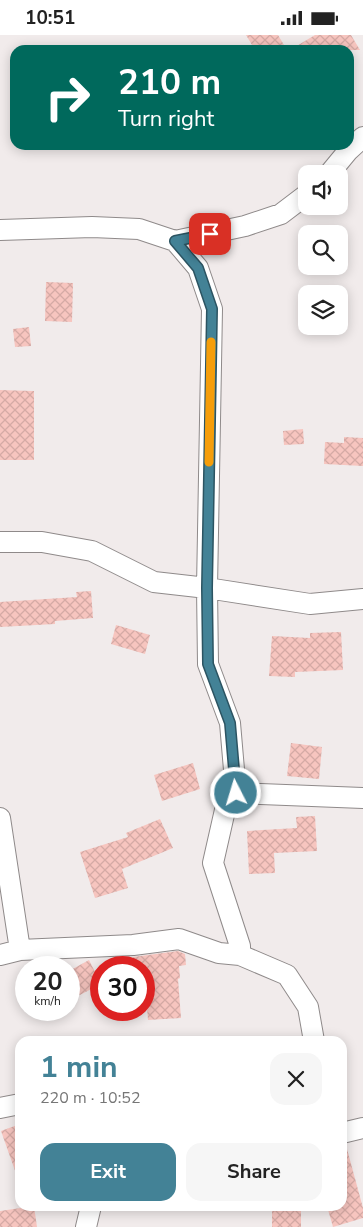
<!DOCTYPE html>
<html lang="en">
<head>
<meta charset="utf-8">
<style>
	:root { --surface:#fff; --page:#f6f6f6; --text:#222; --muted:#767676; --accent:#438296 }
	body { margin:0; font-family:"Nunito Sans",sans-serif; background:var(--page); color:var(--text); height:100vh; display:flex; flex-direction:column; font-size:19px; white-space:nowrap }
	* { box-sizing:border-box; margin:0 }
	p { font-size:16px; color:var(--muted) }
	.icon { flex:none; width:28px; height:28px; fill:none; stroke:currentColor; stroke-width:2; stroke-linecap:round; stroke-linejoin:round }
	.map { position:relative; flex:1; overflow:hidden }
	.sheet { position:absolute; left:15px; top:1001px; width:332px; height:175px; display:flex; flex-direction:column; background:var(--surface); border-radius:15px; box-shadow:0 2px 12px #0003 }
	.sheet>* { flex:none }
	.guide { position:absolute; left:10px; top:10px; width:344px; height:105px; border-radius:15px; box-shadow:0 2px 12px #0003; background:#00695c; color:#fff; overflow:hidden }
	.controls { position:absolute; left:298px; top:130px; display:grid; gap:10px }
	.controls a { display:grid; place-items:center; width:50px; height:50px; border-radius:10px; background:var(--surface); box-shadow:0 2px 12px #0003; font-size:25px }
	.speed { position:absolute; left:15px; top:921px; display:flex; gap:10px; font-size:25px; font-weight:700; text-align:center }
	.speed>* { display:grid; place-content:center; width:65px; height:65px; border-radius:50%; background:var(--surface); box-shadow:0 2px 12px #0003; line-height:1 }
	.speed small { font-size:12px; font-weight:400 }
	.speed .limit { border:8px solid #d22; background:#fff; color:#111 }
	.pin { position:absolute; display:grid; place-items:center; width:42px; height:42px; color:#fff; margin:-21px; border-radius:10px; box-shadow:0 2px 8px #0006 }
	.me { position:absolute; width:55px; margin:-28px; rotate:355deg; stroke-linejoin:round; filter:drop-shadow(0 0 4px #0008) }
	.turn { display:flex; align-items:center; gap:18px; height:105px; padding:0 25px; font-size:22px }
	.turn .icon { width:65px; height:65px; stroke-width:2.5 }
	.turn b { display:block; font-size:35px; line-height:42px }
	.round { display:grid; place-items:center; flex:none; width:52px; height:52px; border-radius:15px; background:var(--page) }
	.summary { display:flex; align-items:center; justify-content:space-between; height:85px; padding:0 25px }
	h1 { font-size:30px; font-weight:700; line-height:38px; color:var(--accent) }
	.cta { display:flex; gap:10px; margin-top:auto; padding:10px 25px }
	.cta a { flex:1; height:58px; border-radius:15px; background:var(--accent); color:#fff; font-size:20px; font-weight:700; line-height:58px; text-align:center }
	.cta a+a { background:var(--page); color:var(--text) }
	.status { display:flex; justify-content:space-between; align-items:center; height:35px; padding:0 25px; background:var(--surface); direction:ltr }
	.status svg { height:14px; fill:currentColor }
	.map>svg:first-child { display:block }
	.building { fill:url(#building-cross-hatch) }
	.lines { fill:none; stroke-linecap:round; stroke-linejoin:round }
	.minor-casing { stroke:#8f8a8a; stroke-width:22 }
	.minor { stroke:#fff; stroke-width:20 }
	.route-casing { stroke:#2c5462; stroke-width:12 }
	.route { stroke:#438296; stroke-width:9 }
	.slow { stroke:#f59e0b; stroke-width:9 }
</style>
</head>
<body>
<div class="status"><b>10:51</b><svg viewBox="0 0 49 12"><path d="M0 12V9h3v3zM5 12V6h3v6zM10 12V3h3v9zM15 12V0h3v12zM26 1h20v11H26zM47 4h2v5h-2z"/></svg></div>
<div class="map">
<svg width="363" height="1192" viewBox="0 0 363 1192">
	<defs>
		<pattern id="building-cross-hatch" width="8" height="8" patternUnits="userSpaceOnUse" patternTransform="scale(1.25)"><rect width="8" height="8" fill="#f7c5bf"/><path d="M0 0l8 8M0 8l8-8" fill="none" stroke="#d5aaa5"/></pattern>
	</defs>
	<rect width="100%" height="100%" fill="#f1ebeb"/>
	<path class="building" d="M 246,0 L 278,0 L 287,15 L 255,15 Z
		M 315,0 L 351,0 L 360,15 L 290,15 Z
		M 46,247 L 73,248 L 72,287 L 45,286 Z
		M 29,292 L 31,311 L 15,312 L 13,294 Z
		M 0,355 L 34,356 L 34,425 L 0,425 Z
		M 303,394 L 304,409 L 284,410 L 283,396 Z
		M 344,402 L 363,403 L 363,431 L 324,429 L 325,407 L 344,408 Z
		M 91,556 L 93,583 L 55,586 L 55,589 L 0,592 L 0,567 L 77,562 L 76,557 Z
		M 116,590 L 150,600 L 145,619 L 111,609 Z
		M 341,597 L 343,635 L 295,637 L 295,642 L 269,641 L 272,601 L 310,603 L 310,598 Z
		M 291,708 L 322,712 L 319,744 L 287,741 Z
		M 193,728 L 200,754 L 162,766 L 154,740 Z
		M 315,781 L 317,816 L 274,818 L 275,838 L 249,839 L 247,796 L 297,793 L 296,782 Z
		M 160,784 L 173,813 L 122,834 L 128,853 L 95,863 L 80,817 L 128,802 L 126,798 Z
		M 178,916 L 185,919 L 186,930 L 179,931 L 180,943 L 178,944 L 181,983 L 148,985 L 145,948 L 144,948 L 144,932 L 134,932 L 133,922 Z
		M 89,925 L 101,949 L 78,961 L 69,943 L 69,936 Z
		M 20,1089 L 20,1144 L 18,1144 L 1,1096 Z
		M 347,1114 L 363,1173 L 363,1183 L 333,1192 L 327,1171 L 342,1171 L 342,1115 Z
		M 34,1171 L 37,1192 L 0,1192 L 0,1176 Z
		M 272,1171 L 301,1171 L 301,1192 L 272,1192 Z"/>
	<g class="lines">
		<defs>
			<path id="minor" d="M 329,139 L 348,116 L 363,102
				M 0,195 L 92,192 L 139,194 L 175,206 L 198,233 L 212,274 L 207,553 L 208,629 L 230,688 L 236,758 L 225,775 L 213,828 L 240,911 L 240,920
				M 175,206 L 245,191 L 281,179 L 306,160
				M 0,507 L 42,507 L 92,516 L 154,547 L 207,553 L 310,569 L 363,564
				M 236,758 L 363,763
				M 0,783 L 20,915
				M 0,920 L 20,915 L 133,910 L 179,904 L 219,918 L 240,920 L 287,940 L 308,972 L 314,1006
				M 0,1073 L 20,1069
				M 342,1098 L 363,1093
				M 86,1192 L 91,1171"/>
		</defs>
		<use href="#minor" class="minor-casing"/>
		<use href="#minor" class="minor"/>
	</g>
	<g class="lines">
		<defs>
			<path id="route" d="M 210,199 L 175,206 L 198,233 L 212,274 L 207,553 L 208,629 L 230,688 L 236,758"/>
		</defs>
		<use href="#route" class="route-casing"/>
		<use href="#route" class="route"/>
		<path class="slow" d="M 209,427 L 211,307"/>
	</g>
</svg>
<div class="controls">
<a><svg class="icon" aria-label="sound" viewBox="0 0 24 24"><path d="M4 9h4l5-4v14l-5-4H4zM17 9q2 3 0 6"/></svg></a>
<a><svg class="icon" aria-label="search" viewBox="0 0 24 24"><circle cx="10" cy="10" r="6"/><path d="M15 15l6 6"/></svg></a>
<a><svg class="icon" aria-label="layers" viewBox="0 0 24 24"><path d="M12 4l9 5-9 5-9-5zM3 14l9 5 9-5"/></svg></a>
</div>
<div class="speed"><div>20<small>km/h</small></div><div class="limit">30</div></div>
<div class="pin" style="left:210px;top:199px;background:#d93025"><svg class="icon" aria-label="arrive" viewBox="0 0 24 24"><path d="M6 21V4h12l-3 4 3 4H6"/></svg></div>
<svg class="me" style="left:236px;top:758px" viewBox="-20 -20 40 40"><circle r="17" fill="#438296" stroke="#fff" stroke-width="3"/><path d="M0-11L8 9 0 5-8 9z" fill="#fff"/></svg>
<div class="guide">
<div class="turn"><svg class="icon" aria-label="right" viewBox="0 0 24 24"><path d="M7 20v-9h11M14 6l5 5-5 5"/></svg><div><b>210 m</b>Turn right</div></div>
</div>
<section class="sheet">
<div class="summary"><div><h1>1 min</h1><p>220 m · 10:52</p></div><a class="round"><svg class="icon" aria-label="close" viewBox="0 0 24 24"><path d="M6 6l12 12M18 6L6 18"/></svg></a></div>
<div class="cta"><a>Exit</a><a>Share</a></div>
</section>
</div>
</body>
</html>
